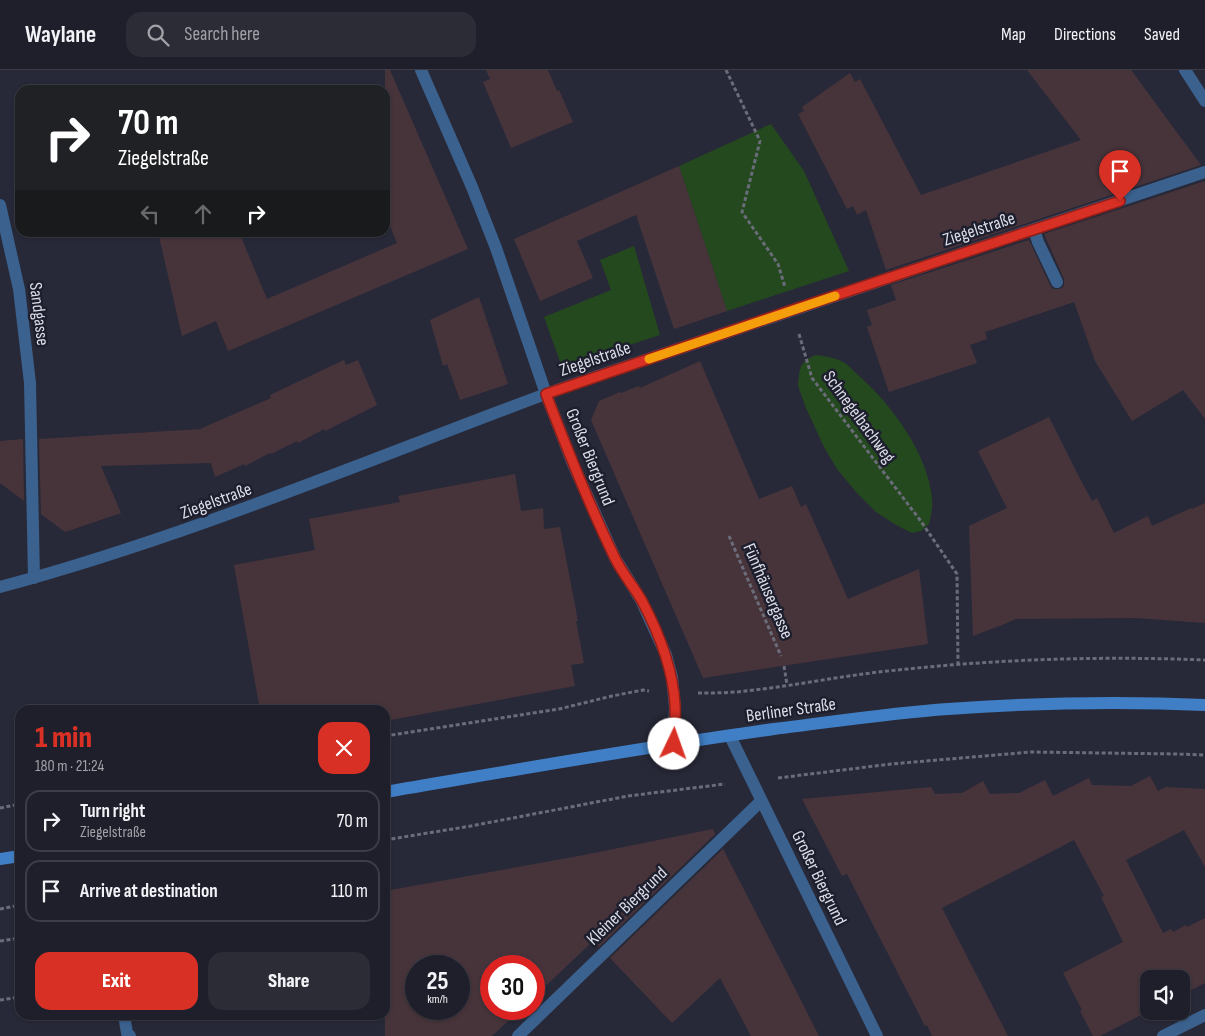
<!DOCTYPE html>
<html lang="en">
<head>
<meta charset="utf-8">
<style>
	:root { --surface:#1e1f2a; --page:#2b2c36; --text:#f1f3f6; --muted:#a1a2a8; --line:#3c3d47; --accent:#d93025 }
	body { margin:0; font-family:"Sofia Sans Condensed",sans-serif; background:var(--page); color:var(--text); height:100vh; display:flex; flex-direction:column; font-size:19px; white-space:nowrap }
	* { box-sizing:border-box; margin:0 }
	p { font-size:16px; color:var(--muted) }
	.icon { flex:none; width:28px; height:28px; fill:none; stroke:currentColor; stroke-width:2; stroke-linecap:round; stroke-linejoin:round }
	.map { position:relative; flex:1; overflow:hidden }
	.panel { position:absolute; left:15px; top:635px; width:375px; height:315px; display:flex; flex-direction:column; background:var(--surface); border-radius:15px; box-shadow:0 1px 4px #0004,0 0 0 1px var(--line) }
	.panel>* { flex:none }
	.banner { position:absolute; left:15px; top:15px; width:375px; height:152px; border-radius:15px; box-shadow:0 1px 4px #0004,0 0 0 1px var(--line); background:#202124; color:#fff; overflow:hidden }
	.fabs { position:absolute; left:1140px; top:900px; display:grid; gap:10px }
	.fabs a { display:grid; place-items:center; width:50px; height:50px; border-radius:10px; background:var(--surface); box-shadow:0 1px 4px #0004,0 0 0 1px var(--line); font-size:25px }
	.speed { position:absolute; left:405px; top:885px; display:flex; gap:10px; font-size:25px; font-weight:700; text-align:center }
	.speed>* { display:grid; place-content:center; width:65px; height:65px; border-radius:50%; background:var(--surface); box-shadow:0 1px 4px #0004,0 0 0 1px var(--line); line-height:1 }
	.speed small { font-size:12px; font-weight:400 }
	.speed .limit { border:8px solid #d22; background:#fff; color:#111 }
	.pin { position:absolute; display:grid; place-items:center; width:42px; height:42px; color:#fff; margin:-51px -21px; border-radius:50% 50% 50% 0; rotate:-45deg; box-shadow:0 0 5px #0007 }
	.pin .icon { rotate:45deg }
	.me { position:absolute; width:55px; margin:-28px; rotate:3deg; stroke-linejoin:round; filter:drop-shadow(0 0 4px #0008) }
	.turn { display:flex; align-items:center; gap:18px; height:105px; padding:0 20px; font-size:22px }
	.turn .icon { width:65px; height:65px; stroke-width:2.5 }
	.turn b { display:block; font-size:35px; line-height:42px }
	.lanes { display:flex; align-items:center; height:48px; padding:0 20px; background:#0003; justify-content:center; gap:25px; direction:ltr }
	.lanes .off { opacity:.35 }
	.round { display:grid; place-items:center; flex:none; width:52px; height:52px; border-radius:15px; background:var(--page) }
	.headline { display:flex; align-items:center; justify-content:space-between; height:85px; padding:0 20px }
	h1 { font-size:30px; font-weight:800; line-height:38px; color:var(--accent) }
	.action { display:flex; gap:10px; margin-top:auto; padding:10px 20px }
	.action a { flex:1; height:58px; border-radius:15px; background:var(--accent); color:#fff; font-size:20px; font-weight:800; line-height:58px; text-align:center }
	.action a+a { background:var(--page); color:var(--text) }
	ul { padding:0; list-style:none }
	li { display:flex; align-items:center; gap:15px; height:62px; margin:0 10px 8px; padding:0 10px; border:2px solid var(--line); border-radius:15px }
	li div { flex:1 }
	li b { display:block; font-size:19px }
	li em { font-style:normal }
	header { display:flex; align-items:center; gap:30px; box-sizing:border-box; height:70px; padding:0 25px; background:var(--surface); border-bottom:1px solid var(--line) }
	header strong { font-size:24px }
	nav { display:flex; gap:28px; margin-inline-start:auto; font-size:18px }
	.search { width:350px; height:45px; background:var(--page); display:flex; align-items:center; gap:12px; box-sizing:border-box; padding:0 18px; border-radius:15px; color:var(--muted); font-size:19px }
	.map>svg:first-child { display:block }
	.green { fill:#24491e }
	.building { fill:#47343b; fill-rule:evenodd }
	.lines { fill:none; stroke-linecap:round; stroke-linejoin:round }
	.path { stroke:#6b6c7a; stroke-width:3; stroke-dasharray:4 2.5; stroke-linecap:butt }
	.service { stroke:#3b618e; stroke-width:12 }
	.pedestrian { stroke:#3b618e; stroke-width:12 }
	.minor { stroke:#3b618e; stroke-width:12 }
	.secondary { stroke:#407fc6; stroke-width:12 }
	.route-casing { stroke:#8d1f18; stroke-width:12 }
	.route { stroke:#d93025; stroke-width:9 }
	.slow { stroke:#f59e0b; stroke-width:9 }
	.labels { text-anchor:middle; dominant-baseline:central; stroke-width:5; stroke-linejoin:round; paint-order:stroke }
	.street-label { font-size:18px; fill:#dcdde8; stroke:#1e1f2e }
</style>
</head>
<body>
<header>
<strong>Waylane</strong>
<div class="search"><svg class="icon" aria-label="search" viewBox="0 0 24 24"><circle cx="10" cy="10" r="6"/><path d="M15 15l6 6"/></svg>Search here</div>
<nav><a>Map</a><a>Directions</a><a>Saved</a></nav>
</header>
<div class="map">
<svg width="1205" height="966" viewBox="0 0 1205 966">
	<rect width="100%" height="100%" fill="#282938"/>
	<path class="green" d="M 771,54 L 804,101 L 849,201 L 727,241 L 679,96 Z
		M 634,176 L 660,265 L 562,297 L 544,247 L 611,220 L 600,190 Z
		M 816,285 C 826,286 836,288 845,293 C 850,297 855,302 859,306 C 892,335 928,384 932,428 C 933,437 931,446 929,454 L 921,461 L 912,463 L 896,455 L 876,442 L 857,423 L 837,399 L 824,377 L 806,338 L 798,316 L 799,305 L 801,296 L 807,289 Z"/>
	<path class="building" d="M 385,0 L 390,0 L 468,179 L 228,281 L 216,251 L 182,266 L 158,162 L 239,162 L 267,229 L 397,173 L 385,144 Z
		M 486,0 L 548,0 L 557,21 L 559,20 L 573,52 L 511,78 L 483,12 L 490,9 Z
		M 1027,0 L 1131,0 L 1201,95 L 886,200 L 866,140 L 857,145 L 853,136 L 847,139 L 798,44 L 804,41 L 802,37 L 850,3 L 855,12 L 860,9 L 921,125 L 1081,70 Z
		M 679,96 L 727,241 L 674,259 L 636,145 L 577,171 L 593,208 L 540,231 L 514,169 Z
		M 1205,111 L 1205,349 L 1183,320 L 1132,351 L 1095,291 L 1074,232 L 985,262 L 987,269 L 970,275 L 977,293 L 889,322 L 867,257 L 872,255 L 867,240 L 896,230 L 891,215 L 1029,170 L 1050,215 L 1053,219 L 1060,219 L 1064,216 L 1064,209 L 1044,164 Z
		M 479,227 L 508,314 L 460,330 L 447,294 L 443,296 L 430,250 Z
		M 344,290 L 346,295 L 358,290 L 377,335 L 325,361 L 324,359 L 298,373 L 297,371 L 271,384 L 270,383 L 245,396 L 244,394 L 215,407 L 211,393 L 101,396 L 121,443 L 65,462 L 41,444 L 39,369 L 200,359 L 271,328 L 270,325 Z
		M 700,291 L 759,429 L 792,416 L 801,437 L 806,434 L 848,529 L 919,499 L 928,574 L 703,608 L 591,350 L 599,331 L 620,322 L 621,323 L 639,316 L 640,318 Z
		M 1049,347 L 1077,403 L 1092,431 L 1097,428 L 1114,463 L 1148,446 L 1152,456 L 1191,438 L 1192,439 L 1205,433 L 1205,553 L 1136,548 L 1016,549 L 1002,555 L 973,566 L 969,456 L 1007,438 L 978,381 Z
		M 23,369 L 24,431 L 0,413 L 0,371 Z
		M 515,404 L 521,441 L 543,438 L 544,459 L 560,457 L 578,551 L 576,551 L 584,593 L 571,595 L 575,616 L 385,651 L 385,640 L 260,640 L 234,495 L 315,480 L 309,449 L 400,432 L 398,426 Z
		M 1150,706 L 1158,721 L 1166,717 L 1205,719 L 1205,797 L 1184,760 L 1126,790 L 1163,863 L 1171,859 L 1173,862 L 1186,855 L 1187,857 L 1205,848 L 1205,913 L 1181,925 L 1181,909 L 1149,909 L 1149,941 L 1100,966 L 1093,966 L 1080,941 L 1082,940 L 1063,903 L 1123,872 L 1101,827 L 1104,826 L 1074,770 L 942,838 L 1008,966 L 932,966 L 927,955 L 925,956 L 847,804 L 842,806 L 802,729 L 931,717 L 935,724 L 962,723 L 983,711 L 990,724 L 1019,723 L 1045,710 L 1053,726 L 1089,708 L 1092,715 L 1131,716 Z
		M 713,759 L 715,764 L 599,877 L 593,871 L 534,927 L 534,896 L 491,896 L 491,939 L 521,939 L 492,966 L 385,966 L 385,821 L 584,785 ZM 416,896 L 459,896 L 459,939 L 416,939 Z
		M 723,779 L 786,901 L 819,966 L 751,966 L 720,908 L 672,953 L 610,888 Z"/>
	<g class="lines">
		<path class="path" d="M 726,0 L 760,71 L 742,142 L 778,194 L 785,217
			M 799,264 L 812,308 L 920,450 L 957,504 L 958,594
			M 729,466 L 781,586
			M 784,596 L 787,615
			M 698,623 C 710,623 723,623 736,622 C 790,617 843,605 898,600 C 1000,589 1102,586 1205,590
			M 385,666 L 559,639 L 612,626 L 643,620 L 649,621
			M 778,708 L 891,694 L 1031,682 L 1176,684 L 1205,685
			M 0,738 L 20,734
			M 385,770 L 471,756 L 628,726 L 725,714
			M 0,839 L 20,835
			M 0,871 L 20,868
			M 0,930 L 20,927"/>
		<path class="service" d="M 1034,160 L 1038,172 L 1057,212"/>
		<path class="pedestrian" d="M 124,945 L 127,963 L 130,966
			M 518,966 L 761,731"/>
		<path class="minor" d="M 421,0 L 472,117 L 496,178 L 546,324 L 573,394 L 615,488 L 641,530 L 666,585 L 672,607 L 675,638 L 673,673
			M 1185,0 L 1205,31
			M 0,135 L 19,219 L 30,313 L 34,508
			M 0,517 C 186,467 363,392 543,325 C 603,303 665,284 725,263 C 885,208 1045,156 1205,102
			M 730,666 L 877,966
			M 1163,966 L 1205,945"/>
		<path class="secondary" d="M 385,722 C 515,700 644,677 774,659 C 832,652 890,643 948,639 C 1033,633 1119,631 1205,635
			M 0,789 L 20,786"/>
	</g>
	<g class="lines">
		<defs>
			<path id="route" d="M 674,674 C 674,661 676,648 675,635 C 673,599 659,563 642,531 C 633,515 621,502 614,486 C 588,433 567,379 546,324 L 792,240 L 1120,131"/>
		</defs>
		<use href="#route" class="route-casing"/>
		<use href="#route" class="route"/>
		<path class="slow" d="M 649,289 L 835,226"/>
	</g>
	<g class="labels">
		<g class="street-label">
			<text transform="translate(979 159) rotate(-18)">Ziegelstraße</text>
			<text transform="translate(39 244) rotate(83)">Sandgasse</text>
			<text transform="translate(595 289) rotate(-19)">Ziegelstraße</text>
			<text transform="translate(859 347) rotate(54)">Schnegelbachweg</text>
			<text transform="translate(590 387) rotate(68)">Großer Biergrund</text>
			<text transform="translate(216 431) rotate(-20)">Ziegelstraße</text>
			<text transform="translate(768 521) rotate(67)">Fünfhäusergasse</text>
			<text transform="translate(791 640) rotate(-8)">Berliner Straße</text>
			<text transform="translate(819 808) rotate(64)">Großer Biergrund</text>
			<text transform="translate(627 836) rotate(-44)">Kleiner Biergrund</text>
		</g>
	</g>
</svg>
<div class="fabs">
<a><svg class="icon" aria-label="sound" viewBox="0 0 24 24"><path d="M4 9h4l5-4v14l-5-4H4zM17 9q2 3 0 6"/></svg></a>
</div>
<div class="speed"><div>25<small>km/h</small></div><div class="limit">30</div></div>
<div class="pin" style="left:1120px;top:131px;background:#d93025"><svg class="icon" aria-label="arrive" viewBox="0 0 24 24"><path d="M6 21V4h12l-3 4 3 4H6"/></svg></div>
<svg class="me" style="left:674px;top:674px" viewBox="-20 -20 40 40"><circle r="19" fill="#fff"/><path d="M0-13L10 11 0 6-10 11z" fill="#d93025"/></svg>
<div class="banner">
<div class="turn"><svg class="icon" aria-label="right" viewBox="0 0 24 24"><path d="M7 20v-9h11M14 6l5 5-5 5"/></svg><div><b>70 m</b>Ziegelstraße</div></div>
<div class="lanes"><svg class="icon off" aria-label="left" viewBox="0 0 24 24"><path d="M17 20v-9H6M10 6l-5 5 5 5"/></svg><svg class="icon off" aria-label="ahead" viewBox="0 0 24 24"><path d="M12 20V5M6 11l6-6 6 6"/></svg><svg class="icon" aria-label="right" viewBox="0 0 24 24"><path d="M7 20v-9h11M14 6l5 5-5 5"/></svg></div>
</div>
<section class="panel">
<div class="headline"><div><h1>1 min</h1><p>180 m · 21:24</p></div><a class="round" style="background:#d93025;color:#fff"><svg class="icon" aria-label="close" viewBox="0 0 24 24"><path d="M6 6l12 12M18 6L6 18"/></svg></a></div>
<ul>
<li><svg class="icon" aria-label="right" viewBox="0 0 24 24"><path d="M7 20v-9h11M14 6l5 5-5 5"/></svg><div><b>Turn right</b><p>Ziegelstraße</p></div><em>70 m</em></li>
<li><svg class="icon" aria-label="arrive" viewBox="0 0 24 24"><path d="M6 21V4h12l-3 4 3 4H6"/></svg><div><b>Arrive at destination</b></div><em>110 m</em></li>
</ul>
<div class="action"><a>Exit</a><a>Share</a></div>
</section>
</div>
</body>
</html>
